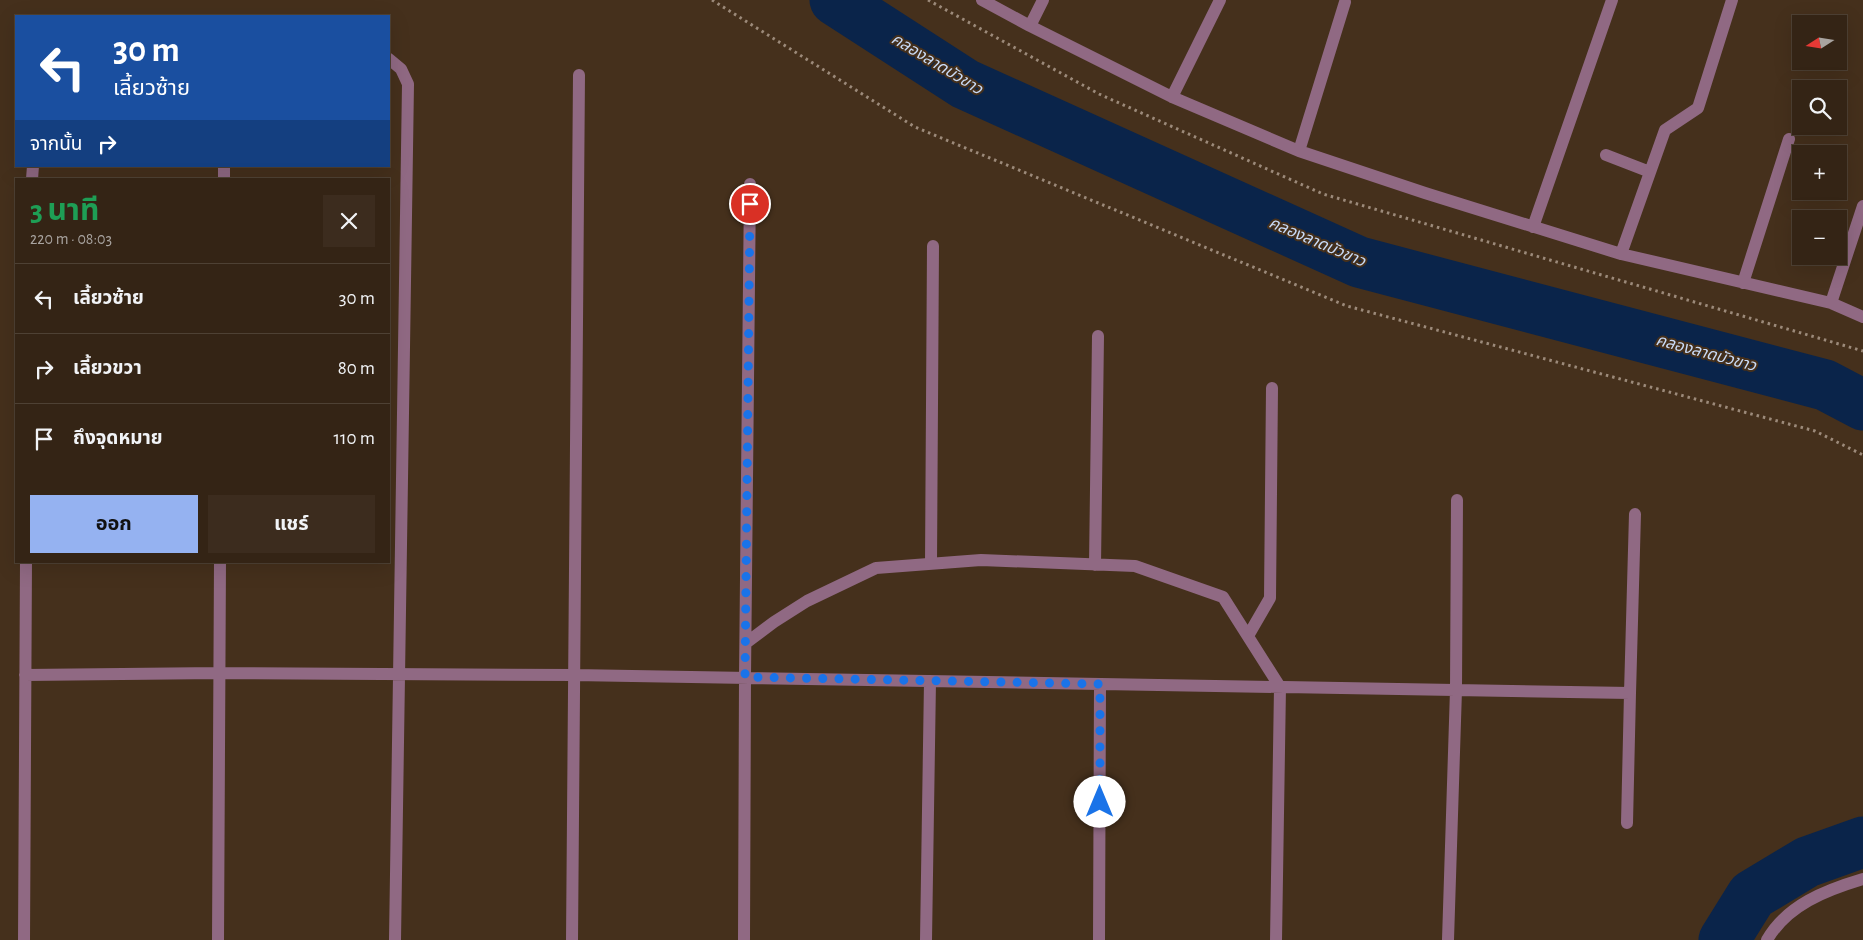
<!DOCTYPE html>
<html lang="th">
<head>
<meta charset="utf-8">
<style>
	:root { --surface:#342415; --page:#3c2c1e; --text:#f1f3f6; --muted:#a9a4a0; --line:#4e4134; --accent:#95b2f1 }
	body { margin:0; font-family:"Alegreya Sans","Noto Sans Thai",sans-serif; background:var(--page); color:var(--text); height:100vh; display:flex; flex-direction:column; font-size:19px; white-space:nowrap }
	* { box-sizing:border-box; margin:0 }
	p { font-size:16px; color:var(--muted) }
	.icon { flex:none; width:28px; height:28px; fill:none; stroke:currentColor; stroke-width:2; stroke-linecap:round; stroke-linejoin:round }
	.map { position:relative; flex:1; overflow:hidden }
	.side { position:absolute; left:15px; top:178px; width:375px; height:385px; display:flex; flex-direction:column; background:var(--surface); border-radius:0px; box-shadow:0 5px 20px #0002,0 0 0 1px var(--line) }
	.side>* { flex:none }
	.banner { position:absolute; left:15px; top:15px; width:375px; height:152px; border-radius:0px; box-shadow:0 5px 20px #0002,0 0 0 1px var(--line); background:#1a4fa0; color:#fff; overflow:hidden }
	.needle { width:32px; rotate:258deg }
	.tools { position:absolute; left:1792px; top:15px; display:grid; gap:10px }
	.tools a { display:grid; place-items:center; width:55px; height:55px; border-radius:0px; background:var(--surface); box-shadow:0 5px 20px #0002,0 0 0 1px var(--line); font-size:25px }
	.pin { position:absolute; display:grid; place-items:center; width:42px; height:42px; color:#fff; margin:-21px; border:2px solid #fff; border-radius:50%; box-shadow:0 1px 5px #0007 }
	.me { position:absolute; width:55px; margin:-28px; rotate:0deg; stroke-linejoin:round; filter:drop-shadow(0 0 4px #0008) }
	.turn { display:flex; align-items:center; gap:18px; height:105px; padding:0 15px; font-size:22px }
	.turn .icon { width:65px; height:65px; stroke-width:2.5 }
	.turn b { display:block; font-size:35px; line-height:42px }
	.then { display:flex; align-items:center; height:48px; padding:0 15px; background:#0003; gap:10px; font-size:19px }
	.round { display:grid; place-items:center; flex:none; width:52px; height:52px; border-radius:0px; background:var(--page) }
	.overview { display:flex; align-items:center; justify-content:space-between; height:85px; padding:0 15px }
	h1 { font-size:30px; font-weight:700; line-height:38px; color:#1e9e55 }
	.primary-button { display:flex; gap:10px; margin-top:auto; padding:10px 15px }
	.primary-button a { flex:1; height:58px; border-radius:0px; background:var(--accent); color:#111; font-size:20px; font-weight:700; line-height:58px; text-align:center }
	.primary-button a+a { background:var(--page); color:var(--text) }
	ul { padding:0; list-style:none }
	li { display:flex; align-items:center; gap:15px; height:70px; padding:0 15px; border-top:1px solid var(--line) }
	li div { flex:1 }
	li b { display:block; font-size:19px }
	li em { font-style:normal }
	.map>svg:first-child { display:block }
	.lines { fill:none; stroke-linecap:round; stroke-linejoin:round }
	.river { stroke:#0a244a; stroke-width:51 }
	.path { stroke:#9c8a7a; stroke-width:3; stroke-dasharray:2.5 4; stroke-linecap:butt }
	.minor { stroke:#906983; stroke-width:12 }
	.route { stroke:#1a73e8; stroke-width:9; stroke-dasharray:0 16.2 }
	.labels { text-anchor:middle; dominant-baseline:central; stroke-width:4; stroke-linejoin:round; paint-order:stroke }
	.water-label { font-size:16px; font-style:italic; fill:#c9dbf7; stroke:#45301c }
</style>
</head>
<body>
<div class="map">
<svg width="1863" height="940" viewBox="0 0 1863 940">
	<rect width="100%" height="100%" fill="#45301c"/>
	<g class="lines">
		<path class="river" d="M 835,0 L 965,84 L 1359,262 L 1825,385 L 1863,405
			M 1724,940 L 1752,895 L 1807,862 L 1863,842"/>
		<path class="path" d="M 712,0 L 915,127 L 1347,306 L 1815,431 L 1863,455
			M 928,0 L 1099,94 L 1323,194 L 1863,351"/>
		<path class="minor" d="M 982,0 L 1030,26 L 1172,97 L 1299,151 L 1425,193 L 1621,254 L 1831,303 L 1863,317
			M 1030,26 L 1043,0
			M 389,59 L 401,69 L 408,84 L 395,940
			M 1172,97 L 1220,0
			M 1299,151 L 1345,2
			M 1606,155 L 1650,172
			M 32,179 L 33,166
			M 224,179 L 224,166
			M 1533,227 L 1612,0
			M 1621,254 L 1665,130 L 1698,108 L 1732,0
			M 1743,283 L 1789,139
			M 1831,303 L 1863,206
			M 931,564 L 933,246
			M 1095,565 L 1098,336
			M 1248,636 L 1270,598 L 1272,388
			M 746,643 L 774,622 L 807,601 L 876,568 L 981,560 L 1135,566 L 1223,597 L 1280,687 L 1276,940
			M 25,675 L 219,673 L 574,675 L 1630,693 L 1635,514
			M 1627,823 L 1630,693
			M 24,940 L 26,561
			M 218,940 L 220,561
			M 572,940 L 579,75
			M 744,940 L 745,677 L 750,184
			M 926,940 L 930,681
			M 1099,940 L 1100,684
			M 1448,940 L 1456,690 L 1457,500
			M 1767,940 C 1787,905 1826,890 1863,879"/>
	</g>
	<g class="lines">
		<path class="route" d="M 750,204 L 745,677 L 1100,684 L 1100,802"/>
	</g>
	<g class="labels">
		<g class="water-label">
			<text transform="translate(937 64) rotate(31)">คลองลาดบัวขาว</text>
			<text transform="translate(1317 242) rotate(23)">คลองลาดบัวขาว</text>
			<text transform="translate(1706 353) rotate(15)">คลองลาดบัวขาว</text>
		</g>
	</g>
</svg>
<div class="tools">
<a><svg class="needle" viewBox="-14 -14 28 28"><path d="M0-13l5 13h-10z" fill="#e53935"/><path d="M0 13l5-13h-10z" fill="#a9a4a0"/></svg></a>
<a><svg class="icon" aria-label="search" viewBox="0 0 24 24"><circle cx="10" cy="10" r="6"/><path d="M15 15l6 6"/></svg></a>
<a>+</a>
<a>−</a>
</div>
<div class="pin" style="left:750px;top:204px;background:#d93025"><svg class="icon" aria-label="arrive" viewBox="0 0 24 24"><path d="M6 21V4h12l-3 4 3 4H6"/></svg></div>
<svg class="me" style="left:1100px;top:802px" viewBox="-20 -20 40 40"><circle r="19" fill="#fff"/><path d="M0-13L10 11 0 6-10 11z" fill="#1a73e8"/></svg>
<div class="banner">
<div class="turn"><svg class="icon" aria-label="left" viewBox="0 0 24 24"><path d="M17 20v-9H6M10 6l-5 5 5 5"/></svg><div><b>30 m</b>เลี้ยวซ้าย</div></div>
<div class="then">จากนั้น<svg class="icon" aria-label="right" viewBox="0 0 24 24"><path d="M7 20v-9h11M14 6l5 5-5 5"/></svg></div>
</div>
<section class="side">
<div class="overview"><div><h1>3 นาที</h1><p>220 m · 08:03</p></div><a class="round"><svg class="icon" aria-label="close" viewBox="0 0 24 24"><path d="M6 6l12 12M18 6L6 18"/></svg></a></div>
<ul>
<li><svg class="icon" aria-label="left" viewBox="0 0 24 24"><path d="M17 20v-9H6M10 6l-5 5 5 5"/></svg><div><b>เลี้ยวซ้าย</b></div><em>30 m</em></li>
<li><svg class="icon" aria-label="right" viewBox="0 0 24 24"><path d="M7 20v-9h11M14 6l5 5-5 5"/></svg><div><b>เลี้ยวขวา</b></div><em>80 m</em></li>
<li><svg class="icon" aria-label="arrive" viewBox="0 0 24 24"><path d="M6 21V4h12l-3 4 3 4H6"/></svg><div><b>ถึงจุดหมาย</b></div><em>110 m</em></li>
</ul>
<div class="primary-button"><a>ออก</a><a>แชร์</a></div>
</section>
</div>
</body>
</html>
